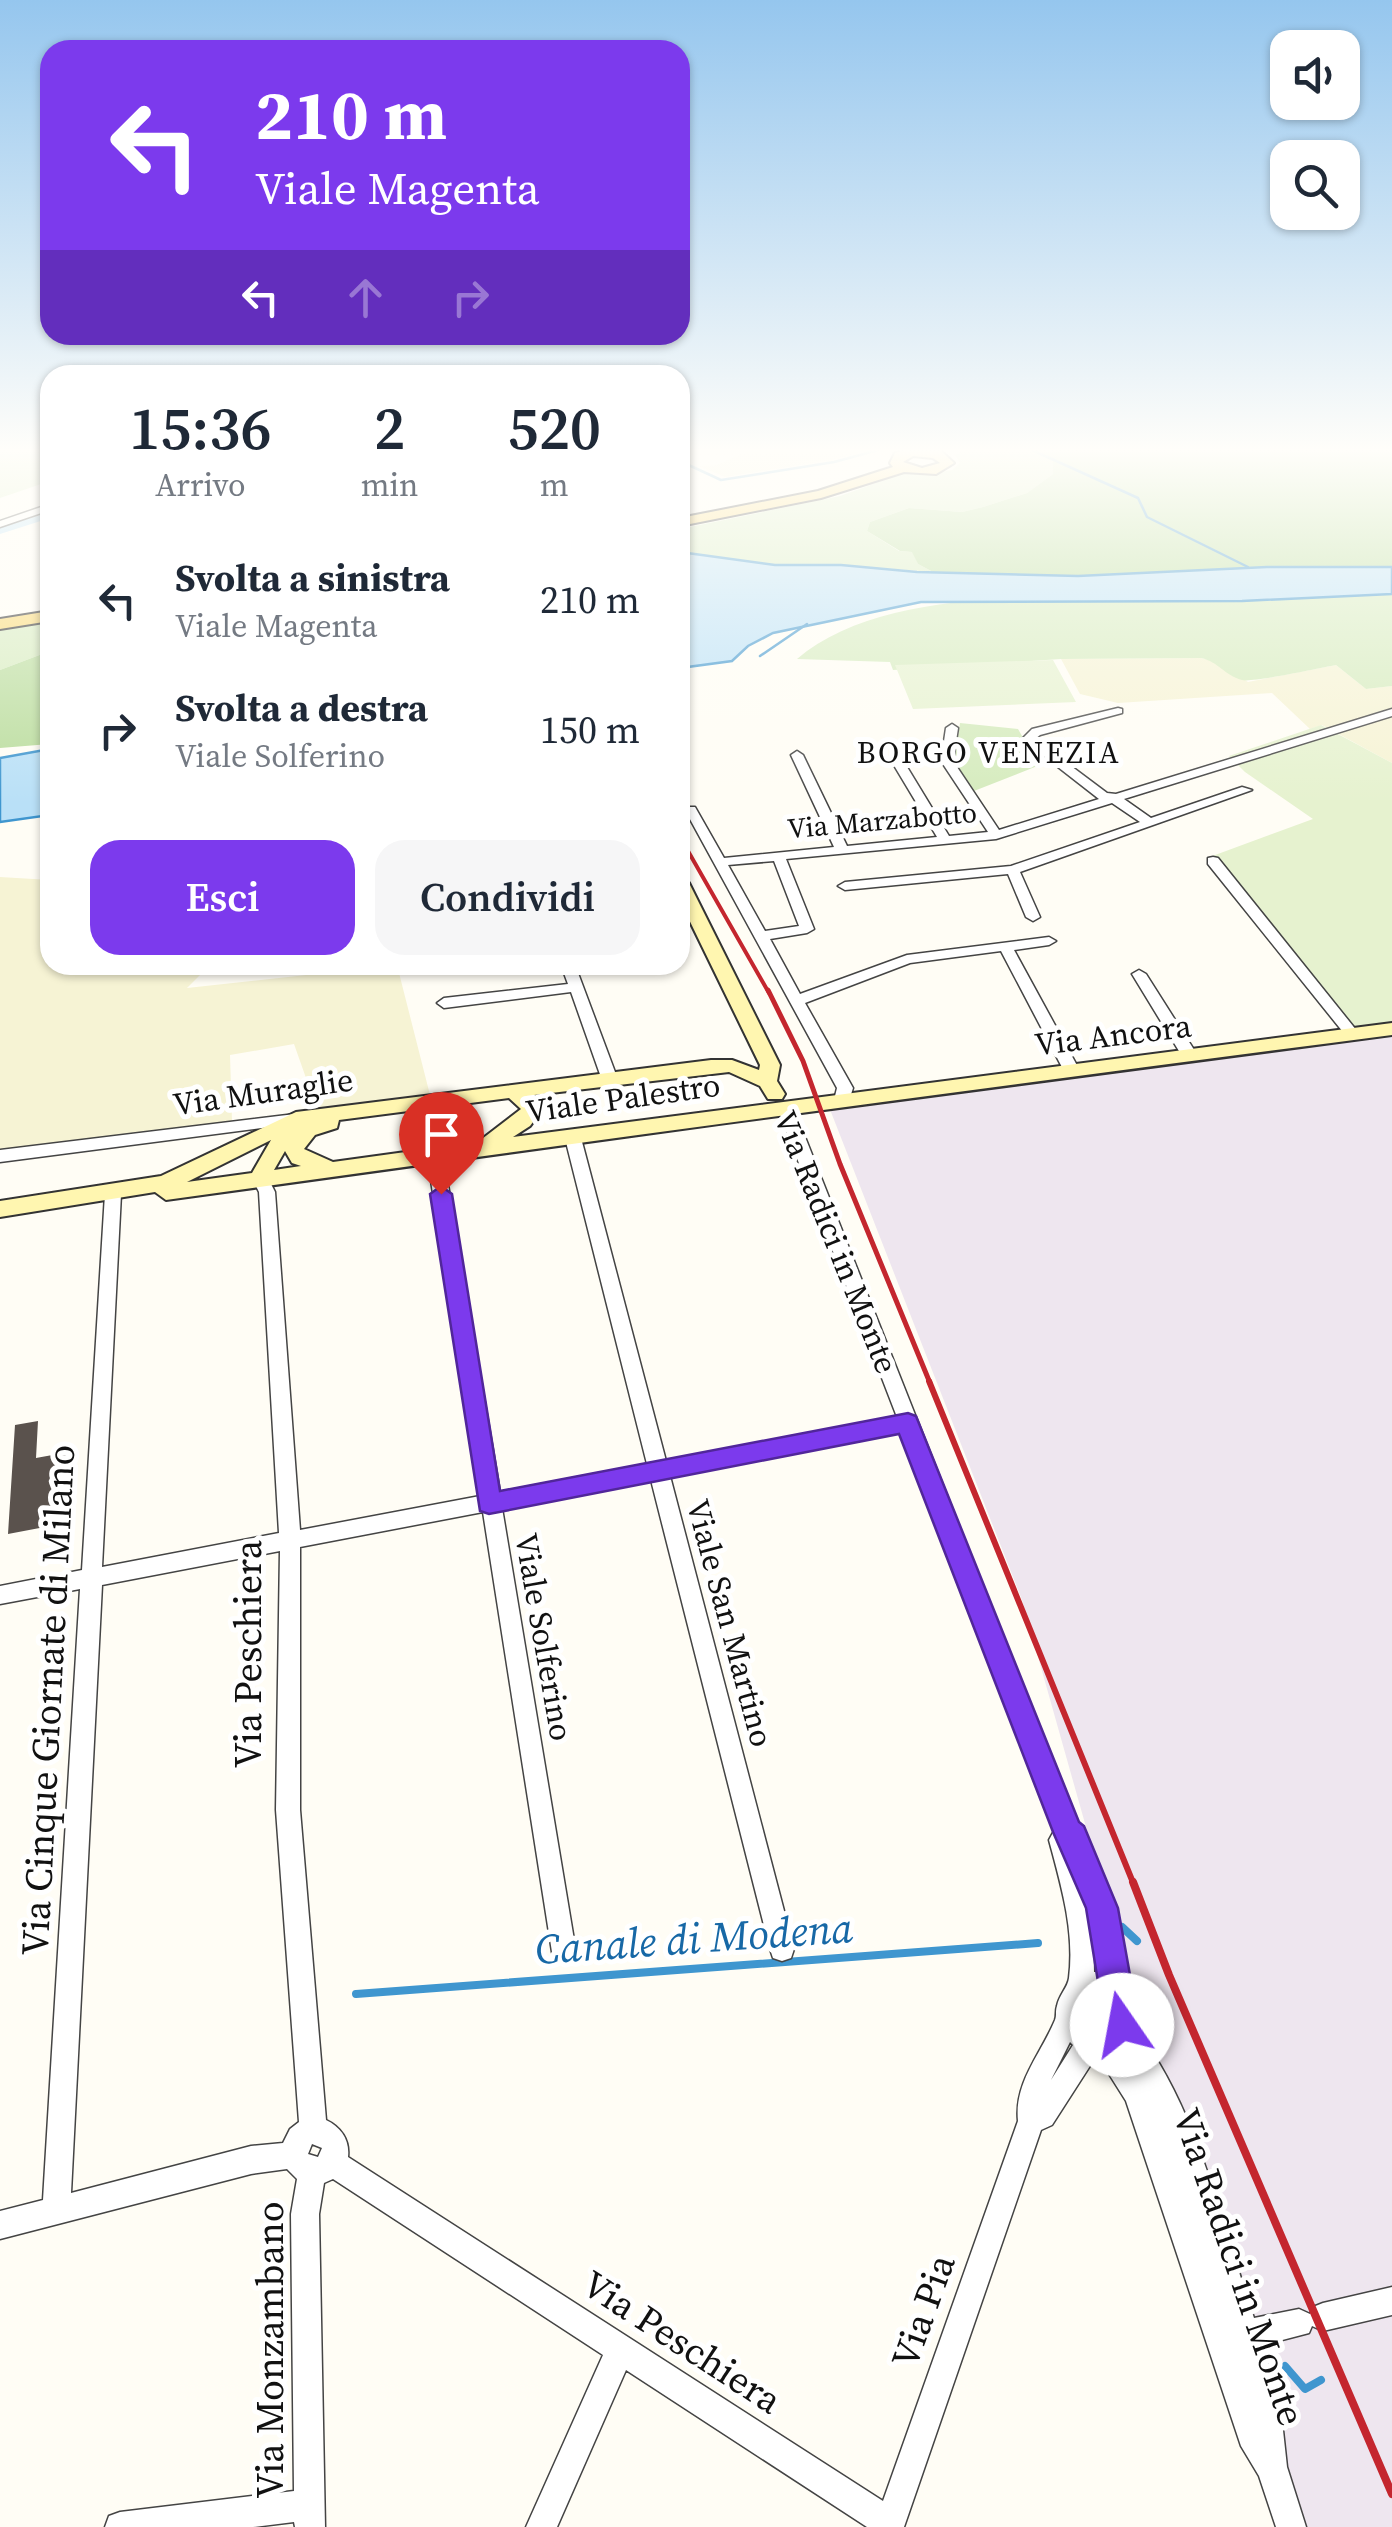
<!DOCTYPE html>
<html lang="it">
<head>
<meta charset="utf-8">
<style>
	:root { --surface:#fff; --page:#f6f6f7; --text:#1f2937; --muted:#747a83; --accent:#7c3aed }
	body { margin:0; font-family:"Source Serif 4",serif; background:var(--page); color:var(--text); height:100vh; display:flex; flex-direction:column; font-size:38px; white-space:nowrap }
	* { box-sizing:border-box; margin:0 }
	p { font-size:32px; color:var(--muted) }
	.icon { flex:none; width:55px; height:55px; fill:none; stroke:currentColor; stroke-width:2; stroke-linecap:round; stroke-linejoin:round }
	.map { position:relative; flex:1; overflow:hidden }
	.details { position:absolute; left:40px; top:365px; width:650px; height:610px; display:flex; flex-direction:column; background:var(--surface); border-radius:30px; box-shadow:0 2px 8px #0004 }
	.details>* { flex:none }
	.top-card { position:absolute; left:40px; top:40px; width:650px; height:305px; border-radius:30px; box-shadow:0 2px 8px #0004; background:#7c3aed; color:#fff; overflow:hidden }
	.fabs { position:absolute; left:1270px; top:30px; display:grid; gap:20px }
	.fabs a { display:grid; place-items:center; width:90px; height:90px; border-radius:20px; background:var(--surface); box-shadow:0 2px 8px #0004; font-size:50px }
	.pin { position:absolute; display:grid; place-items:center; width:85px; height:85px; color:#fff; margin:-102px -42px; border-radius:50% 50% 50% 0; rotate:-45deg; box-shadow:0 0 10px #0007 }
	.pin .icon { rotate:45deg }
	.me { position:absolute; width:110px; margin:-55px; rotate:348deg; stroke-linejoin:round; filter:drop-shadow(0 0 8px #0008) }
	.turn { display:flex; align-items:center; gap:35px; height:210px; padding:0 50px; font-size:45px }
	.turn .icon { width:130px; height:130px; stroke-width:2.5 }
	.turn b { display:block; font-size:70px; line-height:85px }
	.lanes { display:flex; align-items:center; height:95px; padding:0 50px; background:#0003; justify-content:center; gap:50px; direction:ltr }
	.lanes .off { opacity:.35 }
	.eta { display:flex; justify-content:space-evenly; align-items:center; height:170px; text-align:center }
	.eta b { font-size:60px; font-weight:600; line-height:70px }
	.button { display:flex; gap:20px; margin-top:auto; padding:20px 50px }
	.button a { flex:1; height:115px; border-radius:30px; background:var(--accent); color:#fff; font-size:40px; font-weight:600; line-height:115px; text-align:center }
	.button a+a { background:var(--page); color:var(--text) }
	ul { padding:0; list-style:none }
	li { display:flex; align-items:center; gap:30px; height:130px; padding:0 50px }
	li div { flex:1 }
	li b { display:block; font-size:38px }
	li em { font-style:normal }
	.map>svg:first-child { display:block }
	.industrial { fill:#eee6ef }
	.farmland { fill:#f6f3d4 }
	.green { fill:#d5ebbd }
	.forest { fill:#b9dc9c }
	.pitch { fill:#e6f2cf }
	.water { fill:#b9e0f7; stroke:#3f96cf; stroke-width:2.5 }
	.lines { fill:none; stroke-linecap:round; stroke-linejoin:round }
	.stream-far1 { stroke:#3f96cf; stroke-width:2.5 }
	.stream { stroke:#3f96cf; stroke-width:8 }
	.canal { fill:#b9e0f7; fill-rule:evenodd }
	.building { fill:#5a524d }
	.street-casing { stroke:#444; stroke-width:3 }
	.secondary-casing { stroke:#333; stroke-width:4 }
	.primary-casing { stroke:#222; stroke-width:4 }
	.street { fill:#fff; fill-rule:evenodd }
	.secondary { fill:#fff6b0; fill-rule:evenodd }
	.primary { fill:#f9d66b; fill-rule:evenodd }
	.rail-far3 { stroke:#c4262e; stroke-width:4 }
	.rail-far2 { stroke:#c4262e; stroke-width:5 }
	.rail-far1 { stroke:#c4262e; stroke-width:6 }
	.rail { stroke:#c4262e; stroke-width:8 }
	.route { fill:#7c3aed; stroke:#51269a; stroke-width:2.5 }
	.labels { text-anchor:middle; dominant-baseline:central; stroke-width:10; stroke-linejoin:round; paint-order:stroke }
	.far-street-label { font-size:28px; fill:#111; stroke:#fff }
	.far-neighbourhood-label { font-size:30px; letter-spacing:2.5px; fill:#111; stroke:#fff }
	.street-label { font-size:32px; fill:#111; stroke:#fff }
	.near-street-label { font-size:38px; fill:#111; stroke:#fff }
	.near-water-label { font-size:42px; font-style:italic; fill:#1768a6; stroke:#fff }
</style>
</head>
<body>
<div class="map">
<svg width="1392" height="2527" viewBox="0 0 1392 2527">
	<rect width="100%" height="100%" fill="#fffdf5"/>
	<path class="industrial" d="M 1392,1030 L 1392,2527 L 1307,2527 L 1168,2118 L 1022,1600 L 829,1107 Z"/>
	<path class="farmland" d="M 750,450 L 867,450 L 832,460 L 725,477 L 699,466 L 717,465 Z
		M 1201,658 L 1217,662 L 1248,682 L 1336,665 L 1366,689 L 1392,686 L 1392,763 L 1322,725 L 1310,729 L 1272,693 L 1118,703 L 1080,694 L 1061,659 Z
		M 0,877 L 50,880 L 50,965 L 210,965 L 187,988 L 397,965 L 430,1095 L 318,1112 L 294,1044 L 230,1055 L 232,1121 L 0,1153 Z"/>
	<path class="green" d="M 0,450 L 50,450 L 50,481 L 0,498 Z
		M 964,450 L 1039,450 L 1053,461 L 1053,474 L 1027,493 L 983,507 L 962,512 L 909,508 L 870,522 L 867,531 L 899,551 L 913,552 L 918,564 L 933,572 L 841,565 L 775,565 L 680,552 L 680,529 L 840,496 L 904,473 L 923,475 L 952,470 L 960,463 L 955,455 Z
		M 1392,594 L 1392,686 L 1366,689 L 1336,665 C 1319,668 1252,683 1242,680 C 1224,675 1219,662 1201,658 L 1061,659 L 893,670 L 890,662 L 797,659 C 897,574 1114,602 1239,601 C 1290,601 1341,596 1392,594 Z
		M 50,621 L 50,651 L 0,670 L 0,629 Z
		M 960,723 L 1018,729 L 1025,741 L 1050,761 L 974,791 L 954,763 Z"/>
	<path class="forest" d="M 1039,450 L 1392,450 L 1392,567 L 1330,566 L 1078,576 L 933,572 L 918,564 L 912,552 L 900,551 L 867,531 L 870,522 L 909,508 L 962,512 L 983,507 L 1027,493 L 1053,474 L 1053,461 Z
		M 50,651 L 50,744 L 0,748 L 0,670 Z"/>
	<path class="pitch" d="M 1053,660 L 1076,702 L 913,709 L 895,665 Z
		M 1321,725 L 1392,763 L 1392,1030 L 1353,1036 L 1207,858 L 1313,819 L 1245,772 L 1229,756 Z"/>
	<path class="water" d="M 680,552 L 775,565 L 841,565 L 917,572 L 1078,576 L 1267,567 L 1392,567 L 1392,594 L 1242,601 L 921,602 L 773,633 L 748,646 L 732,661 L 680,668 Z
		M 50,749 L 50,815 L 0,822 L 0,758 Z"/>
	<g class="lines">
		<path class="stream-far1" d="M 1032,450 L 1138,498 L 1147,517 L 1248,567
			M 680,461 L 721,480 L 834,462 L 878,450
			M 760,656 L 807,624"/>
		<path class="stream" d="M 1122,1927 L 1137,1941
			M 356,1994 L 1038,1943
			M 1285,2366 L 1305,2389 L 1321,2380"/>
		<path class="canal" d="M 50,512 L 50,518 L 0,534 L 0,528 Z"/>
	</g>
	<path class="building" d="M 38,1421 L 36,1458 L 69,1452 L 66,1523 L 8,1534 L 15,1425 Z"/>
	<g class="lines">
		<defs>
			<path id="street" d="M 50,504 L 50,510 L 0,527 L 0,521 Z
				M 1118,708 L 1122,709 L 1122,713 L 1040,735 L 1035,739 L 1107,793 L 1116,794 L 1392,709 L 1392,716 L 1124,799 L 1151,818 L 1242,787 L 1252,790 L 1020,872 L 1040,917 L 1033,921 L 1026,917 L 1008,874 L 845,890 L 838,886 L 845,882 L 1011,866 L 1140,822 L 1112,803 L 996,839 L 786,859 L 814,929 L 807,933 L 770,939 L 800,994 L 907,955 L 1049,937 L 1056,941 L 1049,945 L 1014,950 L 1080,1071 L 1077,1075 L 1072,1076 L 1064,1071 L 1001,951 L 910,963 L 805,1003 L 853,1088 L 848,1104 L 836,1104 L 834,1100 L 837,1088 L 685,810 L 687,807 L 695,807 L 724,858 L 834,847 L 791,755 L 797,751 L 803,755 L 847,846 L 937,837 L 892,762 L 898,758 L 904,762 L 949,836 L 988,832 L 941,761 L 946,728 L 952,724 L 958,728 L 953,761 L 999,830 L 1099,799 L 1022,739 L 1032,729 ZM 774,861 L 799,926 L 765,931 L 728,865 Z
				M 1213,857 L 1218,858 L 1357,1031 L 1360,1034 L 1357,1037 L 1347,1037 L 1208,864 L 1208,858 Z
				M 561,965 L 575,965 L 618,1080 L 615,1084 L 605,1084 L 602,1080 L 571,992 L 444,1008 L 437,1003 L 444,998 L 568,984 Z
				M 1139,970 L 1146,974 L 1198,1056 L 1195,1059 L 1185,1059 L 1182,1056 L 1132,974 Z
				M 786,1104 L 794,1109 L 1077,1824 L 1081,1829 L 1114,1908 L 1125,1985 L 1135,2007 L 1133,2025 C 1197,2105 1221,2222 1254,2318 L 1299,2309 L 1310,2314 L 1313,2307 L 1323,2303 L 1392,2287 L 1392,2315 L 1323,2331 L 1312,2326 L 1309,2333 L 1263,2345 L 1281,2412 L 1287,2467 L 1306,2527 L 1276,2527 L 1259,2476 L 1241,2446 L 1126,2101 L 1097,2055 L 1052,2125 L 1041,2130 L 904,2527 L 867,2527 L 626,2370 L 557,2527 L 526,2527 L 603,2355 L 333,2179 L 324,2183 L 319,2214 L 325,2527 L 295,2527 L 294,2522 L 253,2527 L 105,2527 L 109,2516 L 120,2512 L 294,2491 L 291,2214 L 297,2179 L 287,2169 L 251,2174 L 0,2239 L 0,2211 L 43,2200 L 80,1589 L 0,1604 L 0,1586 L 82,1570 L 105,1194 L 113,1188 L 121,1194 L 102,1567 L 279,1533 L 259,1192 L 253,1180 L 261,1174 L 267,1176 L 275,1192 L 300,1530 L 480,1496 L 427,1155 L 435,1149 L 443,1155 L 500,1492 L 647,1464 L 565,1138 L 573,1133 L 581,1138 L 666,1461 L 897,1417 L 778,1109 ZM 902,1432 L 1055,1829 L 1049,1840 C 1061,1885 1075,1931 1069,1978 C 1068,1987 1059,1995 1057,2006 C 1055,2012 1057,2014 1055,2020 C 1041,2054 1014,2082 1018,2121 L 883,2501 L 348,2157 C 350,2140 341,2127 326,2120 L 300,1810 L 300,1547 L 483,1512 L 552,1952 L 555,1961 L 564,1964 L 573,1961 L 576,1952 L 502,1508 L 651,1480 L 770,1949 L 773,1958 L 782,1961 L 791,1958 L 794,1949 L 670,1476 ZM 280,1551 L 276,1810 L 299,2122 L 290,2129 L 283,2143 L 251,2146 L 71,2193 L 102,1585 ZM 1093,1931 L 1098,1972 L 1094,1972 ZM 1090,1998 L 1102,1998 L 1110,2006 L 1110,2018 L 1102,2026 L 1090,2026 L 1084,2020 L 1082,2006 ZM 1070,2042 L 1073,2045 L 1051,2080 ZM 312,2144 L 322,2148 L 318,2157 L 308,2154 Z
				M 295,1114 L 303,1119 L 301,1123 L 0,1162 L 0,1150 Z"/>
			<path id="secondary" d="M 680,878 L 689,883 L 780,1065 L 777,1081 L 785,1094 L 782,1099 L 768,1099 L 760,1086 L 729,1072 L 534,1095 L 542,1110 L 530,1126 L 513,1137 L 1392,1023 L 1392,1035 C 982,1088 575,1143 166,1200 L 155,1192 L 0,1217 L 0,1201 L 161,1176 L 296,1112 L 711,1060 L 732,1060 L 759,1070 L 760,1065 L 680,901 ZM 509,1098 L 521,1109 L 478,1142 L 333,1162 L 304,1149 L 315,1135 L 337,1128 L 339,1120 ZM 271,1140 L 252,1173 L 187,1182 ZM 285,1151 L 292,1163 L 301,1166 L 274,1170 Z"/>
			<path id="primary" d="M 906,450 L 941,451 L 954,463 L 936,474 L 904,472 L 821,498 L 680,526 L 680,518 L 818,491 L 893,467 L 890,463 L 895,453 ZM 913,456 L 933,458 L 940,463 L 922,468 L 903,462 Z
				M 50,611 L 50,621 L 0,629 L 0,619 Z"/>
		</defs>
		<use href="#street" class="street-casing"/>
		<use href="#secondary" class="secondary-casing"/>
		<use href="#primary" class="primary-casing"/>
		<use href="#street" class="street"/>
		<use href="#secondary" class="secondary"/>
		<use href="#primary" class="primary"/>
		<path class="rail-far3" d="M 680,837 L 769,993"/>
		<path class="rail-far2" d="M 768,990 L 803,1061 L 840,1164 L 930,1383"/>
		<path class="rail-far1" d="M 929,1381 L 1134,1885"/>
		<path class="rail" d="M 1133,1882 L 1169,1975 L 1392,2494"/>
	</g>
	<linearGradient id="sky" x2="0" y2="1"><stop stop-color="#95c6ee"/><stop offset="0.56" stop-color="#fffefa"/><stop offset="1" stop-color="#fffefa" stop-opacity="0"/></linearGradient>
	<rect width="1392" height="804" fill="url(#sky)"/>
	<path class="route" d="M 441,1186 L 452,1194 L 500,1491 L 908,1413 L 916,1416 L 1079,1822 L 1084,1826 L 1118,1908 L 1139,2025 L 1134,2037 L 1122,2041 L 1110,2037 L 1105,2025 L 1086,1908 L 1053,1832 L 899,1434 L 489,1514 L 480,1511 L 430,1194 Z"/>
	<g class="labels">
		<g class="far-street-label">
			<text transform="translate(882 820) rotate(-5)">Via Marzabotto</text>
		</g>
		<g class="far-neighbourhood-label">
			<text x="989" y="752">BORGO VENEZIA</text>
		</g>
		<g class="street-label">
			<text transform="translate(1113 1035) rotate(-7)">Via Ancora</text>
			<text transform="translate(263 1092) rotate(-8)">Via Muraglie</text>
			<text transform="translate(623 1098) rotate(-8)">Viale Palestro</text>
			<text transform="translate(836 1242) rotate(68)">Via Radici in Monte</text>
			<text transform="translate(730 1623) rotate(75)">Viale San Martino</text>
			<text transform="translate(544 1637) rotate(80)">Viale Solferino</text>
		</g>
		<g class="near-street-label">
			<text transform="translate(248 1654) rotate(-90)">Via Peschiera</text>
			<text transform="translate(48 1700) rotate(-87)">Via Cinque Giornate di Milano</text>
			<text transform="translate(1239 2267) rotate(71)">Via Radici in Monte</text>
			<text transform="translate(923 2311) rotate(-70)">Via Pia</text>
			<text transform="translate(682 2342) rotate(33)">Via Peschiera</text>
			<text transform="translate(270 2350) rotate(-90)">Via Monzambano</text>
		</g>
		<g class="near-water-label">
			<text transform="translate(694 1938) rotate(-4)">Canale di Modena</text>
		</g>
	</g>
</svg>
<div class="fabs">
<a><svg class="icon" aria-label="sound" viewBox="0 0 24 24"><path d="M4 9h4l5-4v14l-5-4H4zM17 9q2 3 0 6"/></svg></a>
<a><svg class="icon" aria-label="search" viewBox="0 0 24 24"><circle cx="10" cy="10" r="6"/><path d="M15 15l6 6"/></svg></a>
</div>
<div class="pin" style="left:441px;top:1194px;background:#d93025"><svg class="icon" aria-label="arrive" viewBox="0 0 24 24"><path d="M6 21V4h12l-3 4 3 4H6"/></svg></div>
<svg class="me" style="left:1122px;top:2025px" viewBox="-20 -20 40 40"><circle r="19" fill="#fff"/><path d="M0-13L10 11 0 6-10 11z" fill="#7c3aed"/></svg>
<div class="top-card">
<div class="turn"><svg class="icon" aria-label="left" viewBox="0 0 24 24"><path d="M17 20v-9H6M10 6l-5 5 5 5"/></svg><div><b>210 m</b>Viale Magenta</div></div>
<div class="lanes"><svg class="icon" aria-label="left" viewBox="0 0 24 24"><path d="M17 20v-9H6M10 6l-5 5 5 5"/></svg><svg class="icon off" aria-label="ahead" viewBox="0 0 24 24"><path d="M12 20V5M6 11l6-6 6 6"/></svg><svg class="icon off" aria-label="right" viewBox="0 0 24 24"><path d="M7 20v-9h11M14 6l5 5-5 5"/></svg></div>
</div>
<section class="details">
<div class="eta">
<div><b>15:36</b><p>Arrivo</p></div>
<div><b>2</b><p>min</p></div>
<div><b>520</b><p>m</p></div>
</div>
<ul>
<li><svg class="icon" aria-label="left" viewBox="0 0 24 24"><path d="M17 20v-9H6M10 6l-5 5 5 5"/></svg><div><b>Svolta a sinistra</b><p>Viale Magenta</p></div><em>210 m</em></li>
<li><svg class="icon" aria-label="right" viewBox="0 0 24 24"><path d="M7 20v-9h11M14 6l5 5-5 5"/></svg><div><b>Svolta a destra</b><p>Viale Solferino</p></div><em>150 m</em></li>
</ul>
<div class="button"><a>Esci</a><a>Condividi</a></div>
</section>
</div>
</body>
</html>
